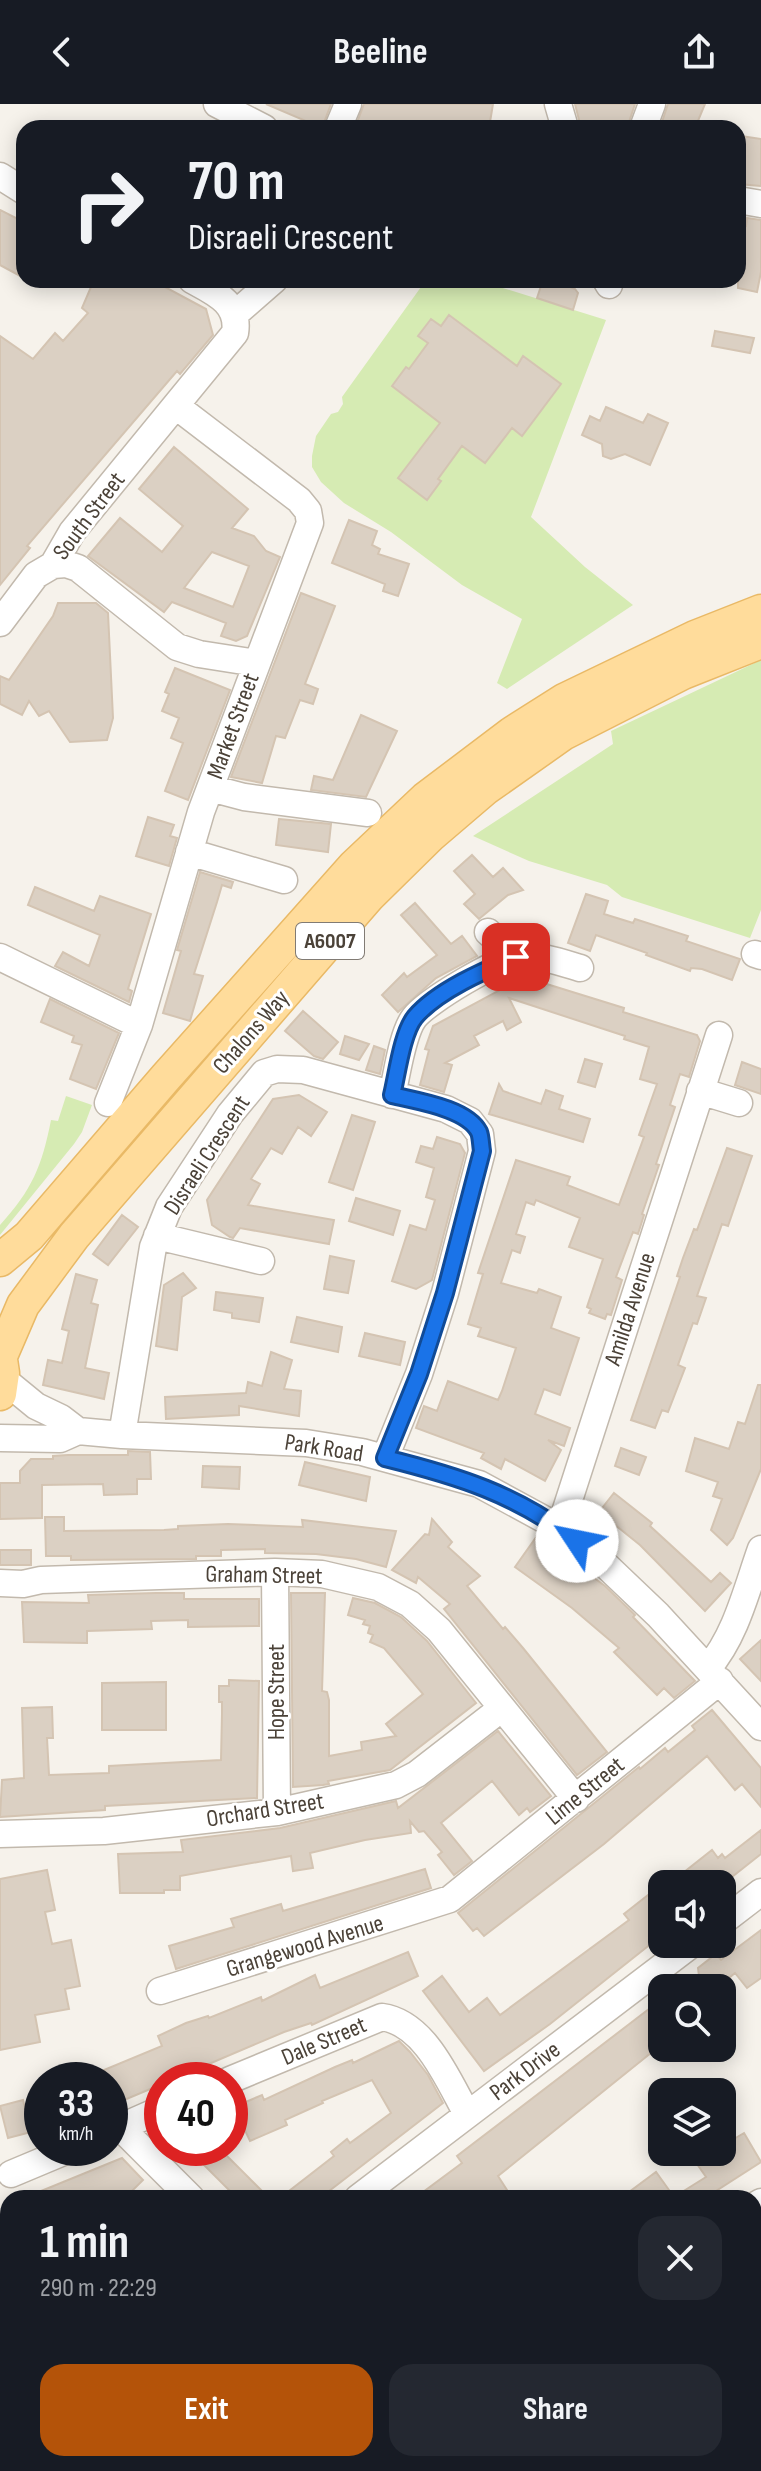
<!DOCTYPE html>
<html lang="en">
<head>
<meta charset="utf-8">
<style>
	:root { --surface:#171b24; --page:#242831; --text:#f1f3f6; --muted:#9ea1a6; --accent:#b45309 }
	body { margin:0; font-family:"Sofia Sans Condensed",sans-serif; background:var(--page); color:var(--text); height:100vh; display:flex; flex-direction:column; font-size:30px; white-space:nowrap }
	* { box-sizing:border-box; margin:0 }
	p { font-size:26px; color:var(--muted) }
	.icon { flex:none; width:44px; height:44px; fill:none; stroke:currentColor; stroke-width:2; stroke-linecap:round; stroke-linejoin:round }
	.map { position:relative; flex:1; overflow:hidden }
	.sheet { position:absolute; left:0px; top:2086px; width:762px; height:282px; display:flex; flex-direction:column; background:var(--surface); border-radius:24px 24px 0 0; box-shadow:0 4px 20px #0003 }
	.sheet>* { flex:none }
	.top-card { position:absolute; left:16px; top:16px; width:730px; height:168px; border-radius:24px; box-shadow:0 4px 20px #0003; background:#171b24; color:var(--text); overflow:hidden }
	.tools { position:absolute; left:648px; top:1766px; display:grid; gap:16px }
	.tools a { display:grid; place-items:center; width:88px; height:88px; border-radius:16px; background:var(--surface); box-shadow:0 4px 20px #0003; font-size:40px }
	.speed { position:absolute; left:24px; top:1958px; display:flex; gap:16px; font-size:40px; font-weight:700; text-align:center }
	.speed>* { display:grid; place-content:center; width:104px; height:104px; border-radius:50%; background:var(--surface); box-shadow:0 4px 20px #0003; line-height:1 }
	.speed small { font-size:20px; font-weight:400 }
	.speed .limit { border:12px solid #d22; background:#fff; color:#111 }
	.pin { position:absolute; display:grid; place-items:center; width:68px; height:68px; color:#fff; margin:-34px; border-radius:16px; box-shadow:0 4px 12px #0006 }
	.me { position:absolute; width:88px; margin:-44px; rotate:304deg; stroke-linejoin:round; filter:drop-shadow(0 0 6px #0008) }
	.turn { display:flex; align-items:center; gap:28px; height:168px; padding:0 40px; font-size:36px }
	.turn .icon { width:104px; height:104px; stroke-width:2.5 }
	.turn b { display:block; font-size:56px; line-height:68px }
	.round { display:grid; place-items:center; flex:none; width:84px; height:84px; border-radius:24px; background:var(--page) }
	.overview { display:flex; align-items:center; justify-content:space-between; height:136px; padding:0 40px }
	h1 { font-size:48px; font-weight:700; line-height:60px }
	.cta { display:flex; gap:16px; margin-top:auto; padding:16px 40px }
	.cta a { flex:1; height:92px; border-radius:24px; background:var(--accent); color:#fff; font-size:32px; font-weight:700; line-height:92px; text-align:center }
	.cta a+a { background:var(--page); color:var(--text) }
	header { display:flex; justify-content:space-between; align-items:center; height:104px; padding:0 40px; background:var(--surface); font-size:36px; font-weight:700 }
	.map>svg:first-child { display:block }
	.green { fill:#d6ebb3 }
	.building { fill:#dbd0c3; stroke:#d4c4b2; stroke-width:2; fill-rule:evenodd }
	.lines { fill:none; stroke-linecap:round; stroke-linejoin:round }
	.minor-casing { stroke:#c2b9ad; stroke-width:29 }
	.major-casing { stroke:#e9b966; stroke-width:35 }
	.minor { stroke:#fff; stroke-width:26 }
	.major { stroke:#ffdc9b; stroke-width:32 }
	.route-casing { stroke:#114b97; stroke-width:20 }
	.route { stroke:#1a73e8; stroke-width:14 }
	.labels { text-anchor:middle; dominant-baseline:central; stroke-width:6; stroke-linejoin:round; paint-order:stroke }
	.shield { fill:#fff; stroke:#817b74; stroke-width:2 }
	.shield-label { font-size:22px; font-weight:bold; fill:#4b4238 }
	.street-label { font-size:24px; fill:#4b4238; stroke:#fff }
</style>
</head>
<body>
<header><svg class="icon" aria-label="back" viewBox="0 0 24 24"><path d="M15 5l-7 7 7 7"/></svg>Beeline<svg class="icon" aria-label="share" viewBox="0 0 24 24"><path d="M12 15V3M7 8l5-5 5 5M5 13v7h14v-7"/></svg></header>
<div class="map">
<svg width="761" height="2367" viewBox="0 0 761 2367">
	<rect width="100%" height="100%" fill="#f6f2eb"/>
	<path class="green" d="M 426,176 L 477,176 L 606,216 L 531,413 L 585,463 L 633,501 L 507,585 L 497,579 L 522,515 L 462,481 L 391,428 L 344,399 L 321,378 L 312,363 L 312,352 L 316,332 L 331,310 L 338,308 L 343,300 L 342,293 Z
		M 761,556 L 761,806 L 750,834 L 622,793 L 607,781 L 529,757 L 473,732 L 613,640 L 611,627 Z
		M 66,992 L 92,1001 L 82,1028 L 74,1040 L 0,1131 L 0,1121 C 32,1086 42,1062 51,1016 L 58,1017 Z"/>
	<path class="building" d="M 266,0 L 331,0 L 322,24 Z
		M 364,0 L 493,0 L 490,18 L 449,24 L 355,24 Z
		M 575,0 L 635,0 L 627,24 L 581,24 Z
		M 668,0 L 705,0 L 695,24 L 660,24 Z
		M 741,32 L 761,35 L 761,82 L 738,80 L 738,50 Z
		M 0,106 L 24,118 L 24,174 L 0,161 Z
		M 747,114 L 761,116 L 761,168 L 757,188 L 738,184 L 738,120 L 746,122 Z
		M 94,176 L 152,176 L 206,205 L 213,231 L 180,270 L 177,267 L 27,442 L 30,444 L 0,481 L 0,232 L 33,255 L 55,229 L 63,237 L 88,209 L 82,204 Z
		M 543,176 L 554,176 L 575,185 L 578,189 L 573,206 L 537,194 Z
		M 449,211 L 517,262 L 523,252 L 561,280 L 522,332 L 512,324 L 485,359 L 462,342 L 438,375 L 441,377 L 427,396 L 398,374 L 440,319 L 392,282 L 406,263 L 409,265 L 428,239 L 418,232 L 431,215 L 441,222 Z
		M 715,227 L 754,234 L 750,249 L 712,242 Z
		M 606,303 L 643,319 L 648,310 L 668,319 L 650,361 L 625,350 L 611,355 L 603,352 L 602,340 L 582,331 L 590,312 L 600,317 Z
		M 174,343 L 248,405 L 232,424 L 254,432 L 266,447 L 280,453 L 247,532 L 236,537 L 221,532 L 226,519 L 172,498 L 164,508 L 88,452 L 120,414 L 162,448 L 183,422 L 139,385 ZM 212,448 L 249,462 L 233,503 L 184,484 Z
		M 349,416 L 377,427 L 372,441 L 380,445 L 378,450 L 409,460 L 398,492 L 383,487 L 385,480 L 332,459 Z
		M 301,489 L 335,502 L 305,580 L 318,585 L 313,600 L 300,596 L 285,634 L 276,632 L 262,679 L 231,673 Z
		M 58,499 L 96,499 L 108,509 L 113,614 L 107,636 L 70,638 L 49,607 L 39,612 L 29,597 L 22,611 L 0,600 L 0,572 L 9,576 L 53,512 Z
		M 175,564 L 230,586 L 188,696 L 165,687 L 183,639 L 171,634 L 179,614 L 162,607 L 169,590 L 165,588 Z
		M 361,611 L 397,627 L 366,693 L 311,686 L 314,672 L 333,676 Z
		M 148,713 L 174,721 L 170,732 L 177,734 L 169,762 L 136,752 Z
		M 279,715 L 331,720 L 328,748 L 276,741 Z
		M 472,751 L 493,773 L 503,764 L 523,786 L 508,791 L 479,815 L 464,800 L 475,790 L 454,767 Z
		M 200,768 L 233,778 L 231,784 L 222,781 L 217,798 L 194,870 L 203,872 L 190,917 L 163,909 L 181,847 L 177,846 Z
		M 35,783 L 94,807 L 100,792 L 151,810 L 128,885 L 132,887 L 129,898 L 55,862 L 63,848 L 89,862 L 100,831 L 28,801 Z
		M 586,790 L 608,797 L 604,810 L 633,819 L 635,815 L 688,832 L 686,837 L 740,855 L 732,876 L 702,865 L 691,864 L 690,867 L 646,851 L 647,849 L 596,831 L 590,847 L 568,839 Z
		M 415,799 L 451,840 L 462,832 L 477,852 L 436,874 L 398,908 L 382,891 L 404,869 L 407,873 L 437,851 L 401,811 Z
		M 524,873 L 624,904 L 623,908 L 697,931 L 700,937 L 689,973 L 680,970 L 670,1001 L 675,1003 L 656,1060 L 659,1061 L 642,1110 L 644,1111 L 638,1130 L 633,1128 L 616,1173 L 622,1176 L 611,1211 L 607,1210 L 605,1215 L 589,1209 L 591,1205 L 587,1203 L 603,1155 L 569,1143 L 580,1114 L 536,1096 L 534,1101 L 526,1098 L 516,1130 L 525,1133 L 520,1149 L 512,1146 L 501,1179 L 537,1189 L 539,1185 L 561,1193 L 551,1224 L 579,1234 L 560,1291 L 544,1285 L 535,1310 L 570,1324 L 564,1342 L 548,1336 L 561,1346 L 545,1377 L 505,1355 L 501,1365 L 481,1354 L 484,1349 L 416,1324 L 424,1302 L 437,1307 L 448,1277 L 498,1296 L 502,1287 L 516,1244 L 478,1232 L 481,1224 L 468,1220 L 483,1170 L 478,1169 L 516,1056 L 570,1073 L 567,1081 L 619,1101 L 644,1033 L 639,1031 L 657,980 L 640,975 L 649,943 L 624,935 L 625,932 L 509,894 L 521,918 L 507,926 L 503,917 L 474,932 L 479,941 L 445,959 L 452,961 L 444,988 L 420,981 L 429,946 L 425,945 L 433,922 Z
		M 50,895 L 119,929 L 96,985 L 70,975 L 82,941 L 72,938 L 74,932 L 41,918 Z
		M 303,907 L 338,938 L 323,955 L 314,952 L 285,927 Z
		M 345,932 L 369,940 L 359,956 L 340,950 Z
		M 374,942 L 385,946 L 380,970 L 366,966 Z
		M 585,955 L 602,960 L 595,983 L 578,978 Z
		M 742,958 L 761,965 L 761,990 L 735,981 Z
		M 499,980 L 503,987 L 541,1000 L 546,986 L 563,992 L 559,1005 L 590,1015 L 583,1038 L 489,1010 Z
		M 299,991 L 327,1008 L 311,1032 L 298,1023 L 282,1050 L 271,1044 L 251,1075 L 260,1080 L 248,1101 L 334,1116 L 329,1140 L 240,1124 L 233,1134 L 230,1133 L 212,1121 L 207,1096 L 273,995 Z
		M 352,1011 L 375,1018 L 353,1086 L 329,1078 Z
		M 437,1033 L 460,1040 L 465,1049 L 432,1176 L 416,1185 L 392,1177 L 410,1121 L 426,1126 L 435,1096 L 426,1093 L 434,1064 L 416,1058 L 421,1042 L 433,1045 Z
		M 727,1044 L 752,1052 L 728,1122 L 722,1120 L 697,1192 L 706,1194 L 697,1220 L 693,1219 L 678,1261 L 685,1264 L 668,1308 L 662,1306 L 655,1324 L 631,1316 L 680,1173 L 677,1172 L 683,1154 L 694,1125 L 697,1126 Z
		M 356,1094 L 400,1107 L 393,1131 L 349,1117 Z
		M 122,1111 L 138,1123 L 108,1161 L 93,1150 Z
		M 330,1152 L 354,1157 L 348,1189 L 324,1185 Z
		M 183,1169 L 196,1184 L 182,1193 L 177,1246 L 156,1242 L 164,1181 Z
		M 76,1170 L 97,1176 L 91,1199 L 98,1201 L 85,1264 L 109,1269 L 104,1295 L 43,1281 L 48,1256 L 62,1259 L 69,1227 L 62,1225 Z
		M 216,1188 L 263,1194 L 259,1218 L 232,1214 L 232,1209 L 214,1206 Z
		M 297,1213 L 342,1223 L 338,1248 L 291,1238 Z
		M 365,1229 L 405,1238 L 400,1261 L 359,1252 Z
		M 271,1248 L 292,1256 L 284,1285 L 301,1287 L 299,1312 L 239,1302 L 239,1311 L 166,1315 L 165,1293 L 246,1289 L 248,1278 L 262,1282 Z
		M 758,1281 L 761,1281 L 761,1365 L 733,1434 L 727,1441 L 711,1426 L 722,1395 L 713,1392 L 718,1378 L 686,1367 L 695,1334 L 729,1345 L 738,1318 L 745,1320 Z
		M 621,1344 L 646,1353 L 639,1371 L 615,1362 Z
		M 128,1347 L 150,1348 L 151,1375 L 137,1375 L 137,1390 L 104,1391 L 103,1380 L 42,1381 L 42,1414 L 0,1415 L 0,1379 L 20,1379 L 20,1367 L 31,1355 L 53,1355 L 53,1352 L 68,1351 L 128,1351 Z
		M 305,1358 L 370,1373 L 366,1397 L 299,1381 Z
		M 203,1362 L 240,1363 L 239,1385 L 202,1383 Z
		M 614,1389 L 652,1419 L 650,1422 L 711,1478 L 720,1469 L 731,1479 L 705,1507 L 640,1441 L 599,1408 Z
		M 45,1413 L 64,1413 L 64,1427 L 164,1426 L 178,1425 L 178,1422 L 228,1420 L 303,1423 L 302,1416 L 396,1427 L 386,1463 L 356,1455 L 316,1450 L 265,1449 L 265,1445 L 221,1446 L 221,1452 L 196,1452 L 196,1455 L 71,1456 L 71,1452 L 46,1452 Z
		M 432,1415 L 452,1438 L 448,1443 L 480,1472 L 467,1482 L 503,1525 L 505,1523 L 523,1544 L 607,1648 L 577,1671 L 444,1505 L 450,1500 L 418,1473 L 416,1479 L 392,1466 L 425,1430 L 429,1431 Z
		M 537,1432 L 605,1482 L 635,1511 L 633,1513 L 695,1577 L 674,1594 L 664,1584 L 657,1591 L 614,1548 L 619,1544 L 572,1504 L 515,1463 Z
		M 0,1446 L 31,1446 L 31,1461 L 0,1461 Z
		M 156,1489 L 184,1489 L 184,1495 L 259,1495 L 259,1522 L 188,1523 L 188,1516 L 151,1517 L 152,1525 L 87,1527 L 87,1539 L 24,1538 L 22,1498 L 89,1499 L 88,1491 Z
		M 291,1489 L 325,1489 L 322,1587 L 327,1588 L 329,1596 L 329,1652 L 362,1646 L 361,1638 L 396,1632 L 386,1620 L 423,1590 L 384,1544 L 370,1538 L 373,1531 L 368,1529 L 370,1522 L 363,1520 L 365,1516 L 348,1511 L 353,1494 L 375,1499 L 401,1513 L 427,1537 L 476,1599 L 390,1666 L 328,1677 L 329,1680 L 323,1681 L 293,1683 Z
		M 761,1536 L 761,1577 L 740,1555 Z
		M 229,1576 L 259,1577 L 257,1694 L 105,1702 L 105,1706 L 0,1713 L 2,1676 L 24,1674 L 22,1604 L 52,1603 L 53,1634 L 47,1634 L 49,1671 L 109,1669 L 109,1662 L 221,1656 L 222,1610 L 222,1598 L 219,1598 L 219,1582 L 229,1582 Z
		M 166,1578 L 166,1626 L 102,1626 L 102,1579 Z
		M 712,1606 L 761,1664 L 761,1703 L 742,1680 L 735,1686 L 707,1652 L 604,1740 L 484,1832 L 477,1824 L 473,1827 L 458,1809 L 639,1663 L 640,1665 L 665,1644 L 668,1648 L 695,1626 L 692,1622 Z
		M 498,1627 L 551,1692 L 530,1708 L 527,1704 L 519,1711 L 492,1677 L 441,1719 L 472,1757 L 454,1771 L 438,1751 L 442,1748 L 424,1727 L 419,1728 L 410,1717 L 411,1729 L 365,1736 L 310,1749 L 313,1764 L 293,1767 L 291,1752 L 180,1772 L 180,1786 L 164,1786 L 164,1789 L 120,1789 L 118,1750 L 183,1748 L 181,1736 L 280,1724 L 396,1697 L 398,1704 Z
		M 761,1726 L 761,1750 L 723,1780 L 669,1780 L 712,1746 L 718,1754 L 722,1750 L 725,1754 Z
		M 425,1765 L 431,1784 L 176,1865 L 169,1842 L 234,1823 L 231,1815 L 281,1800 L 283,1807 Z
		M 47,1766 L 55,1806 L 45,1808 L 52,1840 L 71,1836 L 80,1882 L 65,1885 L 69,1905 L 35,1911 L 40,1938 L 0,1946 L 0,1775 Z
		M 662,1780 L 662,1831 L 550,1920 L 484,1967 L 423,1887 L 442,1872 L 469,1908 L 487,1894 L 500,1911 L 629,1816 L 624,1810 Z
		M 761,1826 L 761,1874 L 747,1884 L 735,1869 L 717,1884 L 683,1884 L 699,1872 L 698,1864 L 716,1850 L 721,1856 Z
		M 408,1848 L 418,1872 L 312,1921 L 311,1919 L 284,1928 L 197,1965 L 170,1976 L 162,1976 L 162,1980 L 110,2002 L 110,1976 L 80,1976 L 162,1942 L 158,1932 L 186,1919 L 208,1912 L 209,1914 L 261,1893 L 262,1897 L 315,1871 L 320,1884 Z
		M 662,1895 L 662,1940 L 498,2072 L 507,2086 L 496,2094 L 415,2094 L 462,2059 L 457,2052 Z
		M 399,1937 L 410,1948 L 428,1971 L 443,1999 L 320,2094 L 280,2094 L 334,2052 L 331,2048 L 347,2035 L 350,2039 L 391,2009 L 372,1976 L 322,1997 L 323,1999 L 285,2016 L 287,2021 L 250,2037 L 234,2003 L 262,1991 L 264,1996 L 335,1963 L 352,1956 L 353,1959 Z
		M 23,1996 L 31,2028 L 8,2034 L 0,2002 Z
		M 744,2029 L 761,2058 L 705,2094 L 621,2094 L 656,2068 L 674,2093 L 706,2073 L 695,2057 L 709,2048 L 722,2048 L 722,2042 Z
		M 187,2044 L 219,2044 L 269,2094 L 237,2094 Z
		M 122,2054 L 143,2076 L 129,2090 L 120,2094 L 24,2094 Z"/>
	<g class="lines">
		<defs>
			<path id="minor" d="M 217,0 L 264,24
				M 558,0 L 565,24
				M 338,24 L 348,0
				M 643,24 L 652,0
				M 0,72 L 24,87
				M 738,96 L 761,100
				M 606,176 L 609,181
				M 235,210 L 274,176
				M 53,461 L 66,460 L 78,464 L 177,543 L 199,550 L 256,559
				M 0,519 L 36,471 L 53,461 L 72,428 L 235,229 C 240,199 214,188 192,176
				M 210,684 L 244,693 L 368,709
				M 189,748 L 284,776
				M 488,828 L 516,853
				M 755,850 L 761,852
				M 0,853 L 139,921
				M 700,987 L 739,999
				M 392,991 C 397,971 402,930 414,914 C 427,897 499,854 519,853 C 541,851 560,858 580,864
				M 108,999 L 139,921 L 201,708 L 310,419 L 308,407 L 299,396 L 176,302
				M 157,1132 L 261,1157
				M 3,1275 L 36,1302 L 61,1314 L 78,1327
				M 122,1331 L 153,1143 L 169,1103 L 230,1010 L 264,969 L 277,965 L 303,966 L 446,1005 L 470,1017 L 480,1030 L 482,1047 L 445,1189 L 419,1270 L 385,1354
				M 0,1334 L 60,1335 L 78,1327 L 122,1331 L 306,1339 L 362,1348 L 479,1380 L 560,1424 L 594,1450 L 658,1511 L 761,1623
				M 560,1424 L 719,931
				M 275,1468 L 277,1708
				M 0,1479 L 23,1480 L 41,1476 L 275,1468 L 322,1470 L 378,1483 L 410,1500 L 439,1526 L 576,1695
				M 708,1564 C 736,1532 747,1484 761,1445
				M 0,1730 L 104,1727 L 277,1708 L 396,1681 L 417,1670 L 502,1604
				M 722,1818 L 761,1788
				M 160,1887 L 450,1795 L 720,1577
				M 230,1976 L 382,1913 C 425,1919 448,1976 467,2010
				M 121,2024 L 191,2094
				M 110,2028 L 162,2005
				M 11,2070 L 73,2044
				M 358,2094 L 692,1840
				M 754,2102 L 761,2098
				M 0,2243 L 8,2244
				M 754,2339 L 761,2334
				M 210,2360 L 214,2367
				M 387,2367 L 397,2360
				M 734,2367 L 737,2360"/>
			<path id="major" d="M 0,1156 L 29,1132 L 166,973 L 354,762 L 426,694 L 512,629 L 564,596 L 695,533 L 761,507
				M 0,1249 L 3,1269 L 0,1290
				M 1,1252 L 23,1201 L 74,1132 L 369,792 L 430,732 L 485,685 L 563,630 L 683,569 L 761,538
				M 0,2139 L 8,2179
				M 2,2297 L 8,2285
				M 0,2362 L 13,2366 L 35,2360"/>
		</defs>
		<use href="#minor" class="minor-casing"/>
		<use href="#major" class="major-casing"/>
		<use href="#minor" class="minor"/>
		<use href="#major" class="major"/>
	</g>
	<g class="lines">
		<defs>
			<path id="route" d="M 516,853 C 485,866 437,887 415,913 C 402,929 397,971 392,991 C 416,997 467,1004 479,1028 C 481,1033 481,1041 482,1047 L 445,1189 L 419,1270 L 385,1354 C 458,1372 516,1390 577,1437"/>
		</defs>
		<use href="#route" class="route-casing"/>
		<use href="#route" class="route"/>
	</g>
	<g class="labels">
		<rect class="shield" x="296" y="819" width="68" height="36" rx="6"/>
		<g class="shield-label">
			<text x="330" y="837">A6007</text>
		</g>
		<g class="street-label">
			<text transform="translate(89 412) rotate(-53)">South Street</text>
			<text transform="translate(233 622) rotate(-70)">Market Street</text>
			<text transform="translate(251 928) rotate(-49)">Chalons Way</text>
			<text transform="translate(207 1051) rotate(-57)">Disraeli Crescent</text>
			<text transform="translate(630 1205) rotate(-72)">Amilda Avenue</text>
			<text transform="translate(324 1344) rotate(9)">Park Road</text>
			<text transform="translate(264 1471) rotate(1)">Graham Street</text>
			<text transform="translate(276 1588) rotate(-90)">Hope Street</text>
			<text transform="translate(585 1687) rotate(-39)">Lime Street</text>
			<text transform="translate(265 1706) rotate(-9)">Orchard Street</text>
			<text transform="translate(305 1842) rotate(-17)">Grangewood Avenue</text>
			<text transform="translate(324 1937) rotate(-23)">Dale Street</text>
			<text transform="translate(525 1967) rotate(-37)">Park Drive</text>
		</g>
	</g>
</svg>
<div class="tools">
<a><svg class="icon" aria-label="sound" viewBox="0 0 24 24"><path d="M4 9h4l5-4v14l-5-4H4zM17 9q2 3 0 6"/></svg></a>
<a><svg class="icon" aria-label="search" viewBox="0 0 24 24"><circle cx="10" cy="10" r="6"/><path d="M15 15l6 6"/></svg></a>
<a><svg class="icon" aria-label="layers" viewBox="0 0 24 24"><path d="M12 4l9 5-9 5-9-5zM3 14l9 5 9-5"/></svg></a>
</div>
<div class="speed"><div>33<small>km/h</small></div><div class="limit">40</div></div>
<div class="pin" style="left:516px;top:853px;background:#d93025"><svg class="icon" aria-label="arrive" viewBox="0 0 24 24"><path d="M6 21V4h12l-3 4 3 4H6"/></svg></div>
<svg class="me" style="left:577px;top:1437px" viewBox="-20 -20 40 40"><circle r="19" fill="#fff"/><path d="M0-13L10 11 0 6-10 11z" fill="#1a73e8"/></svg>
<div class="top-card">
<div class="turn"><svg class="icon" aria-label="right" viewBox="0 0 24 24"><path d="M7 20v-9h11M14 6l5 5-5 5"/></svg><div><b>70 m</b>Disraeli Crescent</div></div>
</div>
<section class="sheet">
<div class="overview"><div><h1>1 min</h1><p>290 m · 22:29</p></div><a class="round"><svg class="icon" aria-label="close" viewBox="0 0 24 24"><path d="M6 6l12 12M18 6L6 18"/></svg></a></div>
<div class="cta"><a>Exit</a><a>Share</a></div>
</section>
</div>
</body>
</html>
